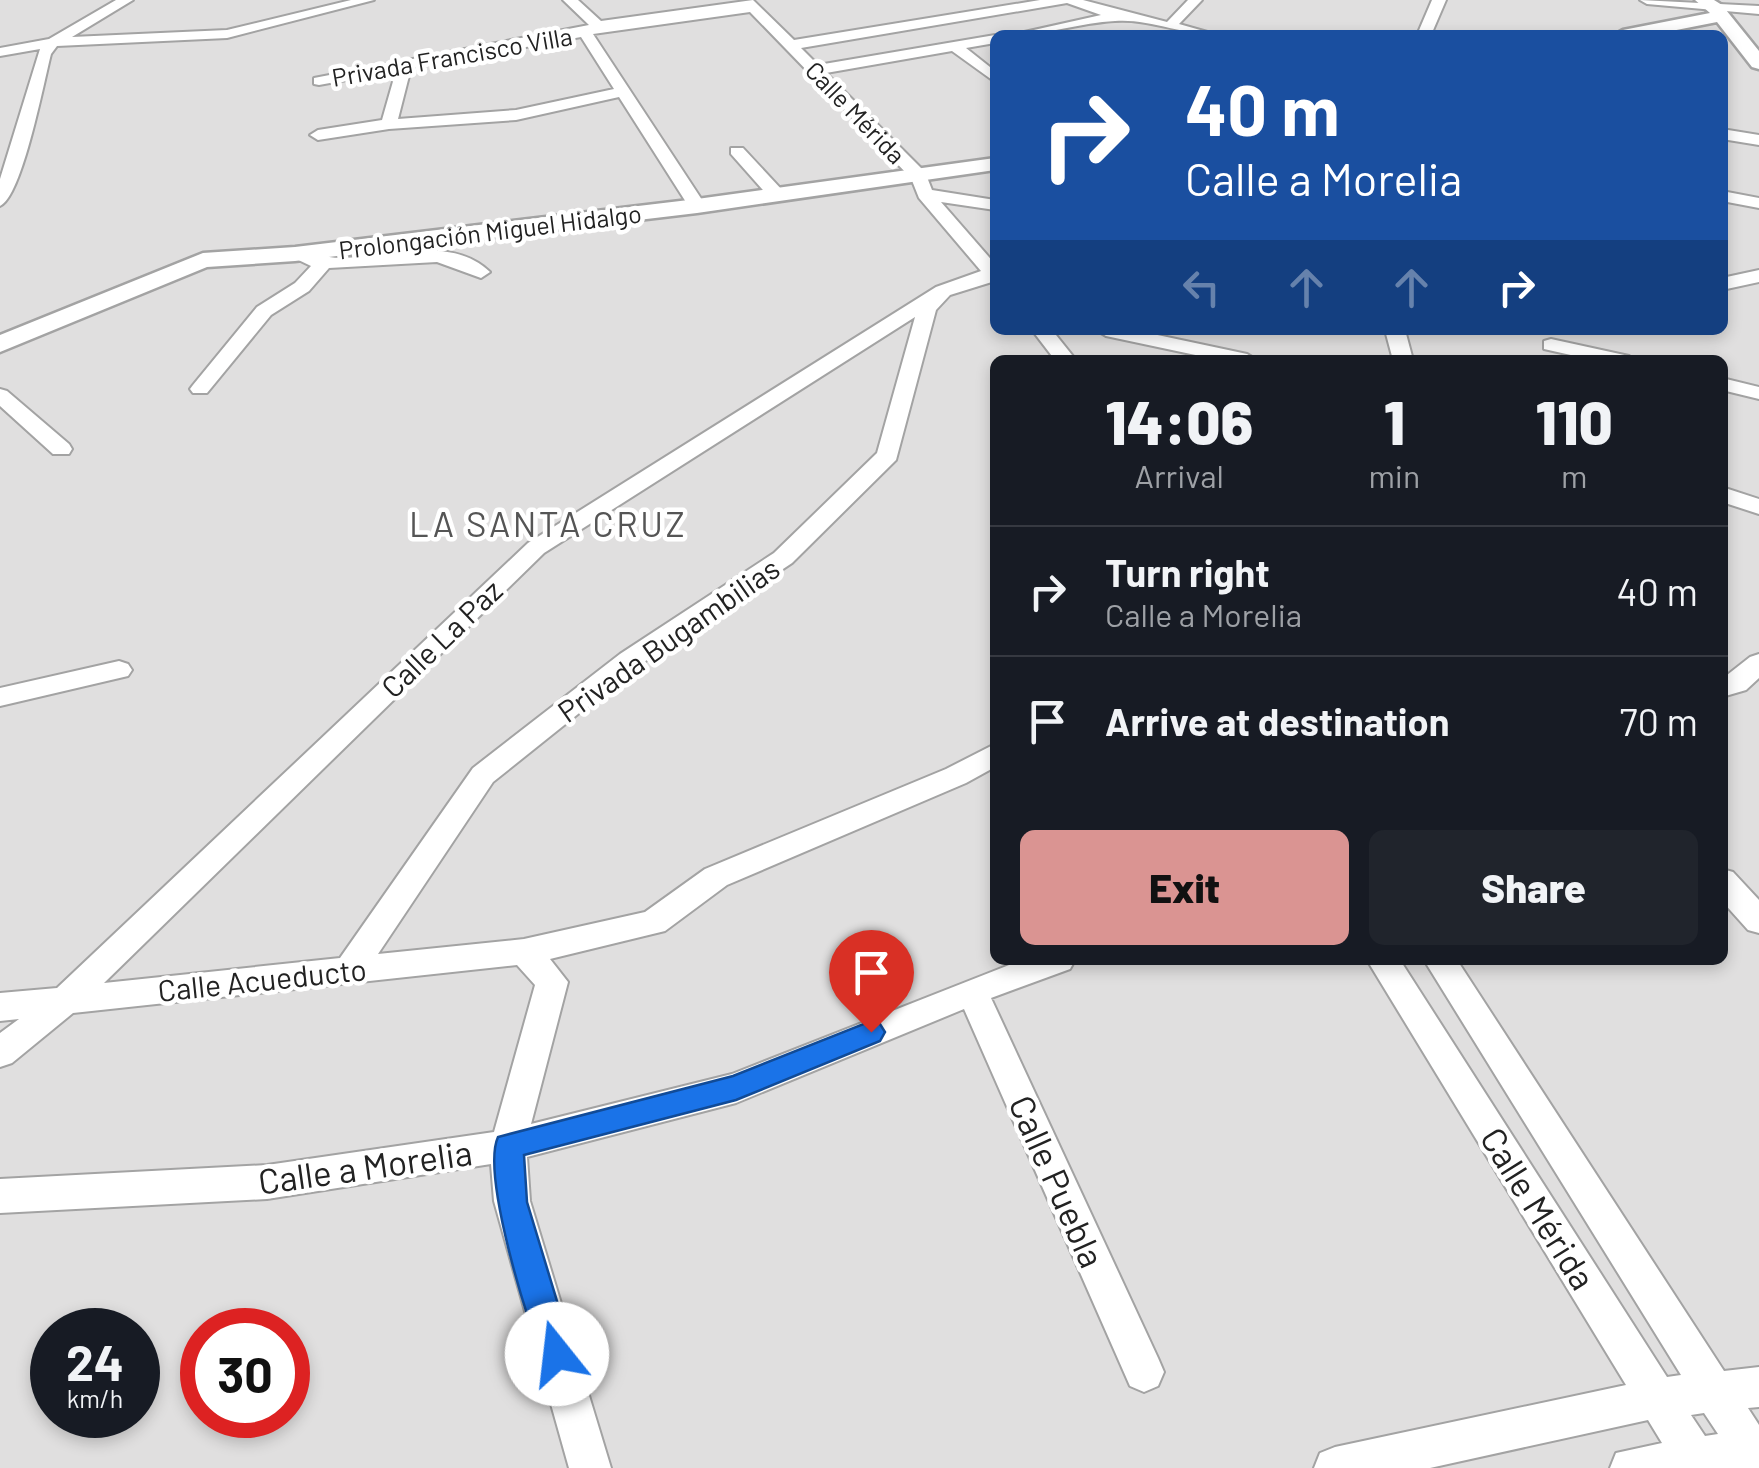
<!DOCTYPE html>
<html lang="en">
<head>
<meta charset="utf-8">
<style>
	:root { --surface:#171b24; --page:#20242c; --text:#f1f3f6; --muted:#9ea1a6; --line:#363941; --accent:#da9492 }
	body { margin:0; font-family:Barlow,sans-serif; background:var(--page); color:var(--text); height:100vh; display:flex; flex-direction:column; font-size:38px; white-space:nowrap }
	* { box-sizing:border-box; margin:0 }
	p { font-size:32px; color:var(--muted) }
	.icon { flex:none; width:55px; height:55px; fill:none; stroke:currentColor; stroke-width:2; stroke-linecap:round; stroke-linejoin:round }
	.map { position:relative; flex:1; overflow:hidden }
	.side { position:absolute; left:990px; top:355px; width:738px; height:610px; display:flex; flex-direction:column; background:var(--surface); border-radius:15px; box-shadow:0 5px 15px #0003 }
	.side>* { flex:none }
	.guide { position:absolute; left:990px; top:30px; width:738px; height:305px; border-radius:15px; box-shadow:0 5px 15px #0003; background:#1a4fa0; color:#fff; overflow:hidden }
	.speed { position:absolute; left:30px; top:1308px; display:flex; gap:20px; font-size:50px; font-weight:700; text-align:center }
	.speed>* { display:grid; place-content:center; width:130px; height:130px; border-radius:50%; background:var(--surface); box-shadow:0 5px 15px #0003; line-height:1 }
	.speed small { font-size:25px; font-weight:400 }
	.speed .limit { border:15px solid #d22; background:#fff; color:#111 }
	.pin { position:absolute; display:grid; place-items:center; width:85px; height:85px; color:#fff; margin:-102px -42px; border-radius:50% 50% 50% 0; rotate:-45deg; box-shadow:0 0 10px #0007 }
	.pin .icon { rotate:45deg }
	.me { position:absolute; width:110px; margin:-55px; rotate:344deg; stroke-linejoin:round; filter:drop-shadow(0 0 8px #0008) }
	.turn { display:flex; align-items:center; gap:35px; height:210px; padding:0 30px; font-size:45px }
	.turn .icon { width:130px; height:130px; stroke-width:2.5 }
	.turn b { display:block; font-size:70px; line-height:85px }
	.lanes { display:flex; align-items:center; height:95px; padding:0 30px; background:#0003; justify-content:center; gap:50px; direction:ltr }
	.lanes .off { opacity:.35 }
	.eta { display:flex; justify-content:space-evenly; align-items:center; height:170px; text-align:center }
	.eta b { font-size:60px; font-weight:800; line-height:70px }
	.cta { display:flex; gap:20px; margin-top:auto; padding:20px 30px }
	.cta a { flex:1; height:115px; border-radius:15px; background:var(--accent); color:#111; font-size:40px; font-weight:800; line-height:115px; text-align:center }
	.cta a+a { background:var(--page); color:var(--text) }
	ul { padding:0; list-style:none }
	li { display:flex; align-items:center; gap:30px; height:130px; padding:0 30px; border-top:2px solid var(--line) }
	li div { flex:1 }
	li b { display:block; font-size:38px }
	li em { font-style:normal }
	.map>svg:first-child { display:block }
	.residential { fill:#e0dfdf; fill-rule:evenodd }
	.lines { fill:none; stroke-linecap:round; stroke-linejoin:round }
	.minor-casing { stroke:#a3a3a3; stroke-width:4 }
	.tertiary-casing { stroke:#a3a3a3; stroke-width:5 }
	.minor { fill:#fff; fill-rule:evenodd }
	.tertiary { fill:#fff; fill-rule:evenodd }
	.route { fill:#1a73e8; stroke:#114b97; stroke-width:2.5 }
	.labels { text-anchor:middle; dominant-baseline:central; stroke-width:9; stroke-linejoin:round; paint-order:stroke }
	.far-street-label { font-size:25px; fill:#222; stroke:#fff }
	.street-label { font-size:30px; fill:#222; stroke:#fff }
	.quarter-label { font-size:35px; letter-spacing:2.5px; fill:#555; stroke:#fff }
	.near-street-label { font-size:35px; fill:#222; stroke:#fff }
</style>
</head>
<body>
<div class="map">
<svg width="1759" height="1468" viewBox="0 0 1759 1468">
	<rect width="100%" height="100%" fill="#f1efea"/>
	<path class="residential" d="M 0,0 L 1759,0 L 1759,1468 L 0,1468 ZM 995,35 L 1722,35 L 1722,330 L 995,330 ZM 995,360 L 1722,360 L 1722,960 L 995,960 ZM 52,1330 L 138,1330 L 138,1415 L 52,1415 ZM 202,1330 L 288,1330 L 288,1415 L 202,1415 Z"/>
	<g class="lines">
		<defs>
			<path id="minor" d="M 116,0 L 133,0 L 72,37 L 227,30 L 351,0 L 374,0 L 227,38 L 57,46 L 51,54 C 44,81 22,197 0,206 L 0,179 L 40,49 L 0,56 L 0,48 L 49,39 Z
				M 563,0 L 578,0 L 601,21 L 753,0 L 794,40 L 1040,0 L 1083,0 L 1167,22 L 1188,0 L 1202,0 L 1179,24 L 1218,35 C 1184,35 1146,18 1115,21 C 1079,23 1047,35 1011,35 L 1101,15 L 1067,3 L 801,48 L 818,65 L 995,35 L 996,35 L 995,43 L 966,48 L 995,71 L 995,82 L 952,51 L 826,73 L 925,172 L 932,190 L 995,200 L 995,210 L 941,202 L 995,264 L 995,281 L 950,295 L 936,310 L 896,460 L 792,563 L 638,666 L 493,782 L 378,954 L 524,939 L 645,912 L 705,869 L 946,769 L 995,744 L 995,767 L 966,783 L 727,885 L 665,931 L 550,959 L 568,982 L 531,1124 L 732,1074 L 1022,960 L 1075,960 L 1070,969 L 991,998 L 1158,1358 L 1164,1372 L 1158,1386 L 1144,1392 L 1130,1386 L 964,1009 L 736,1103 L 527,1157 L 530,1201 L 611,1468 L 569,1468 L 494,1201 L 491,1164 L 267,1199 L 0,1213 L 0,1179 L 267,1165 L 494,1132 L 535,985 L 517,965 L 73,1013 L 12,1063 L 0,1067 L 0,1033 L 19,1019 L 0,1021 L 0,993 L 57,988 L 528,543 L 936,287 L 981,271 L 919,198 L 911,178 L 750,12 L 593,34 L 706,206 L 703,210 L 691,210 L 619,97 L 516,120 L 389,129 L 318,140 L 310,135 L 318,130 L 382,120 L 396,71 L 319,85 L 314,84 L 314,78 L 589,25 ZM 581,37 L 614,89 L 516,110 L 398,119 L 411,68 ZM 915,317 L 877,453 L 774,553 L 620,654 L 473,768 L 340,958 L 104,983 L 544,553 Z
				M 1432,0 L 1446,0 L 1431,35 L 1417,35 Z
				M 1640,0 L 1759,6 L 1759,14 L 1647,4 Z
				M 1722,129 L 1759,135 L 1759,145 L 1722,139 Z
				M 731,148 L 743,148 L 783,191 L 783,199 L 771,199 L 731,154 Z
				M 1722,191 L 1759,198 L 1759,208 L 1722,201 Z
				M 295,249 C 311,253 325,258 342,258 C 389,257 452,235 490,272 L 481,278 L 437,262 L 329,268 L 309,291 L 271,315 L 207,393 L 193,393 L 190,389 L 193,385 L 257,307 L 295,283 L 311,266 L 286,254 Z
				M 1759,270 L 1759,282 L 1722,290 L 1722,278 Z
				M 1032,330 L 1052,330 L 1076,360 L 1055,360 Z
				M 1096,330 L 1134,330 L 1247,354 L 1257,360 L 1219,360 L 1106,336 Z
				M 1385,330 L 1405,330 L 1413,360 L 1393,360 Z
				M 1551,339 L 1629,356 L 1632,360 L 1593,360 L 1544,349 L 1544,341 Z
				M 1722,378 L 1759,387 L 1759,399 L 1722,390 Z
				M 0,389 L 7,391 L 69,444 L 72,449 L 69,454 L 53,454 L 0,406 Z
				M 1722,487 L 1759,499 L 1759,514 L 1722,502 Z
				M 1759,654 L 1759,678 L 1746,690 L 1722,697 L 1722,679 L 1750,657 Z
				M 119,661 L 128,664 L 132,670 L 128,676 L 0,706 L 0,688 Z
				M 1722,869 L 1733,872 L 1759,900 L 1759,933 L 1748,930 L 1722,901 Z
				M 1367,960 L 1400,960 L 1667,1377 L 1681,1375 L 1424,960 L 1457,960 L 1724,1371 L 1759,1367 L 1759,1407 L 1748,1408 L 1759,1425 L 1759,1468 L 1610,1468 L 1616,1453 L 1662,1443 L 1648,1420 L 1430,1468 L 1314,1468 L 1320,1453 L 1335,1447 L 1626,1385 ZM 1704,1413 L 1718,1434 L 1705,1436 L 1691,1415 Z"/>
			<path id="tertiary" d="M 1695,0 L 1714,0 L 1722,5 L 1759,51 L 1759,69 L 1752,67 L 1717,22 L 1651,35 L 1614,35 L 1623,30 L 1710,13 Z
				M 995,158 L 995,170 L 697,213 L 295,261 L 207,267 L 0,352 L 0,335 L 203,253 L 295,247 L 697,199 Z"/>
		</defs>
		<use href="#minor" class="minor-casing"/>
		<use href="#tertiary" class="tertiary-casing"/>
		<use href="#minor" class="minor"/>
		<use href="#tertiary" class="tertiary"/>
	</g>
	<path class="route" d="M 871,1021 L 880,1024 L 885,1032 L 880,1041 L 736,1100 L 524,1155 L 527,1202 L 573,1354 L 568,1365 L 557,1370 L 545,1365 C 528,1325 481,1174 498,1137 L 733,1076 Z"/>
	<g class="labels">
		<g class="far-street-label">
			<text transform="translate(452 56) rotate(-10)">Privada Francisco Villa</text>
			<text transform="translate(856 112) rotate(46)">Calle Mérida</text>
			<text transform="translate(490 231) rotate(-7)">Prolongación Miguel Hidalgo</text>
		</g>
		<g class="street-label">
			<text transform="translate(441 638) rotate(-44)">Calle La Paz</text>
			<text transform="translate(668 639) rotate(-35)">Privada Bugambilias</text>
			<text transform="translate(262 979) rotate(-6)">Calle Acueducto</text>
		</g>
		<g class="quarter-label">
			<text x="548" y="523">LA SANTA CRUZ</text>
		</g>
		<g class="near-street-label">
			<text transform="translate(365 1166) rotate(-8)">Calle a Morelia</text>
			<text transform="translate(1058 1181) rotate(66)">Calle Puebla</text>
			<text transform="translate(1539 1208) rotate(58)">Calle Mérida</text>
		</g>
	</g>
</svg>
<div class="speed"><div>24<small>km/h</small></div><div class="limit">30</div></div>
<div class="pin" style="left:871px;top:1032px;background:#d93025"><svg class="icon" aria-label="arrive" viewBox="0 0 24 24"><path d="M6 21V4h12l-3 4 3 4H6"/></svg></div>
<svg class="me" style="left:557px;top:1354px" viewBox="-20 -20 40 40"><circle r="19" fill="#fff"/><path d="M0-13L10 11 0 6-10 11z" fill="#1a73e8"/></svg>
<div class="guide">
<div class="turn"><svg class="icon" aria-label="right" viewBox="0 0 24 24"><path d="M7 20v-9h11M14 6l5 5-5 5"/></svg><div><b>40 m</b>Calle a Morelia</div></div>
<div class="lanes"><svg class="icon off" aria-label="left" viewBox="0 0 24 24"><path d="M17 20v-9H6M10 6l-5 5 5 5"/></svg><svg class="icon off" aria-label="ahead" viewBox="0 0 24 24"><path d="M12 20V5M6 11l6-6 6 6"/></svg><svg class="icon off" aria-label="ahead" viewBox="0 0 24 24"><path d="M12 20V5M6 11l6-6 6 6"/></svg><svg class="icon" aria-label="right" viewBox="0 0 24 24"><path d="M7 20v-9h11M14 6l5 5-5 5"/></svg></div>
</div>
<section class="side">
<div class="eta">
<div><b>14:06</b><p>Arrival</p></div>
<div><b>1</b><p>min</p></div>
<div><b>110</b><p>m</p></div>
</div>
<ul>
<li><svg class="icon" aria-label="right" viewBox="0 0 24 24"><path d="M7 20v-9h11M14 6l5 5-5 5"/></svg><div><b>Turn right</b><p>Calle a Morelia</p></div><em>40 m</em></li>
<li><svg class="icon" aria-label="arrive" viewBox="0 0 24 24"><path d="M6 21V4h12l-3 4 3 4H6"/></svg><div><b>Arrive at destination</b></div><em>70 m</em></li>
</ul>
<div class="cta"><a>Exit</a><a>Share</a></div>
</section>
</div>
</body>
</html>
